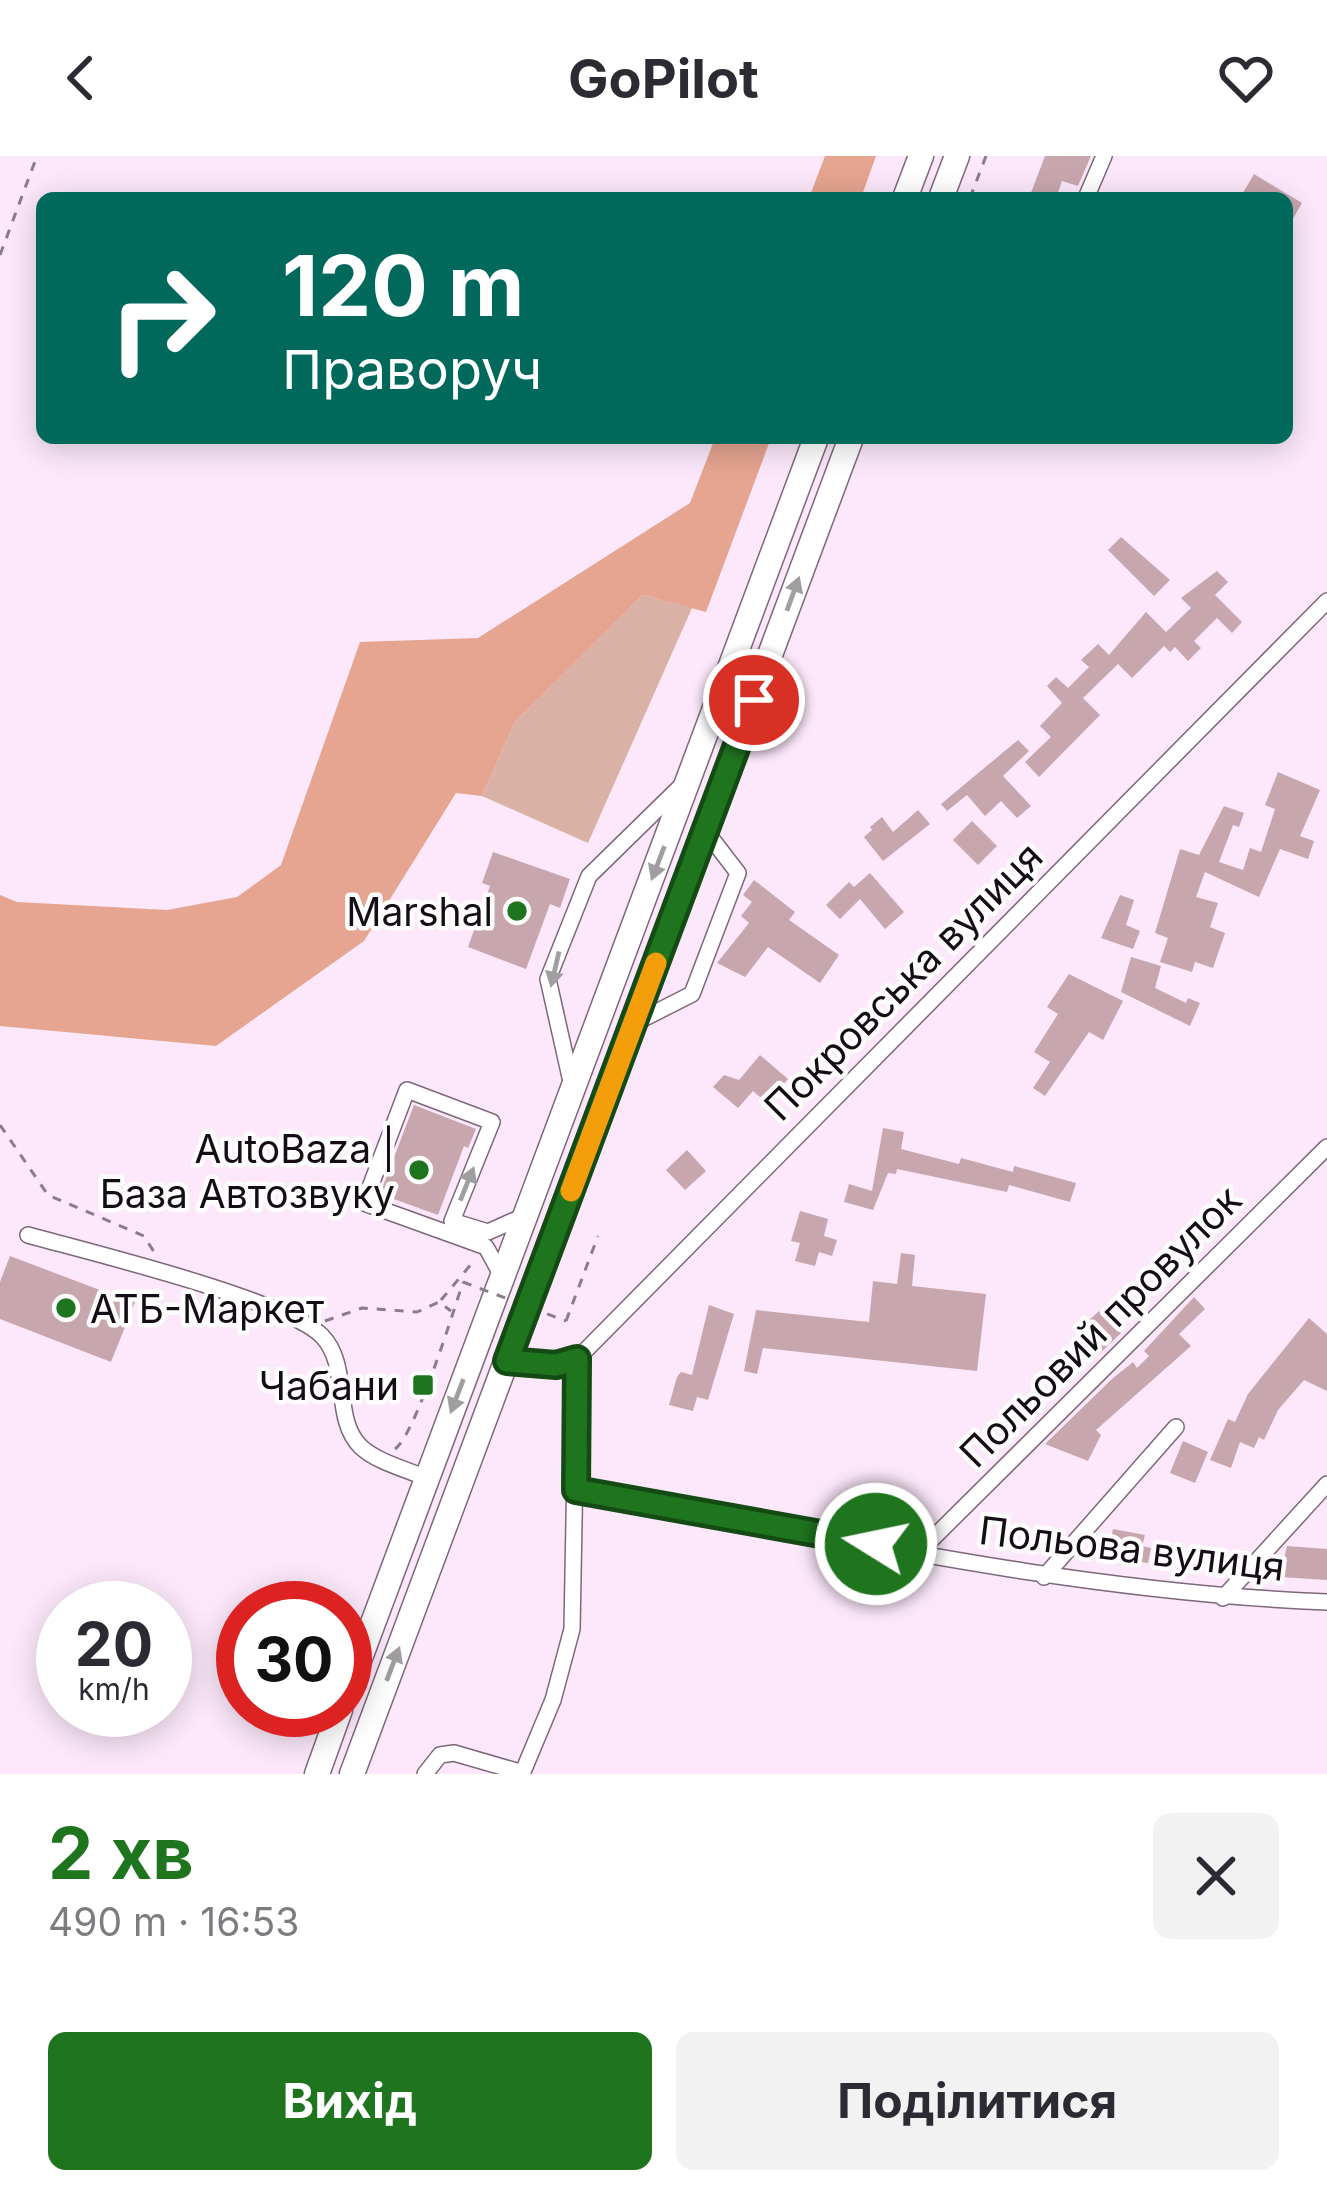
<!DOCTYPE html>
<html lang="uk">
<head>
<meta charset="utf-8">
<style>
	:root { --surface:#fff; --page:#f2f2f3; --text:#2b2b33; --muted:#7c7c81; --accent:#1f741e }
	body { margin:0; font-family:Inter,sans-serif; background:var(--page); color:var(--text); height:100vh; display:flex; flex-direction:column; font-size:45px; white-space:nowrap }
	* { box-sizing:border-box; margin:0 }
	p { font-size:39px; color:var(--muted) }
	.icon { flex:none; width:66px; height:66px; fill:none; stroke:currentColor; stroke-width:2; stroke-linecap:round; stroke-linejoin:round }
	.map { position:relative; height:1618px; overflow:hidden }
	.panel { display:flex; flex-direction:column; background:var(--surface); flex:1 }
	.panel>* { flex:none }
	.guide { position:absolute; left:36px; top:36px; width:1257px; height:252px; border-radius:18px; box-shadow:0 6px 30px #0003; background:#00695c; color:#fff; overflow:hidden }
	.speed { position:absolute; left:36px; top:1425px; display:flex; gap:24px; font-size:60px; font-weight:700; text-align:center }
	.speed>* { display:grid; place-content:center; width:156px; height:156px; border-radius:50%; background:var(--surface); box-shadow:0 6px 30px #0003; line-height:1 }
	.speed small { font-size:30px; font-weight:400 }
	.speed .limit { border:18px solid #d22; background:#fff; color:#111 }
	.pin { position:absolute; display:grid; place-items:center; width:102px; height:102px; color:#fff; margin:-51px; border:6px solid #fff; border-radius:50%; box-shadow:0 3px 12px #0007 }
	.me { position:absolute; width:132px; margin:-66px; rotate:280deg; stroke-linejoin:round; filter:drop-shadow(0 0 9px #0008) }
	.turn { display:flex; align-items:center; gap:42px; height:252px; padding:0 48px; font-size:54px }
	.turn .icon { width:156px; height:156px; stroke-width:2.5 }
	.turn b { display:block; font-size:84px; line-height:102px }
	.round { display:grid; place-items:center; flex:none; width:126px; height:126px; border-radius:18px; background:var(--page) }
	.headline { display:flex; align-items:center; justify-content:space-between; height:204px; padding:0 48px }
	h1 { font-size:72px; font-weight:700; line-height:90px; color:var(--accent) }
	.button { display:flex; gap:24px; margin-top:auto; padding:24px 48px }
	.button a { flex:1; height:138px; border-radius:18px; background:var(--accent); color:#fff; font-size:48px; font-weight:700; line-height:138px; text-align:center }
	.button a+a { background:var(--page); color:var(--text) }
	header { display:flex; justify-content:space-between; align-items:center; height:156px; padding:0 48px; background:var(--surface); font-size:54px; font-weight:700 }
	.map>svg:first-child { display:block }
	.green { fill:#dab2a5 }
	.forest { fill:#e5a591 }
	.building { fill:#c8a6ad }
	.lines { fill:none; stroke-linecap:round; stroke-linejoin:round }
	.minor-casing { stroke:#7d677b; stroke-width:18 }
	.highway-casing { stroke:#7d677b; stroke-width:27 }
	.path { stroke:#8a7c89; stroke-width:3; stroke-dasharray:9 9; stroke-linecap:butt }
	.minor { stroke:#fff; stroke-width:15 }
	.highway { stroke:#fff; stroke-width:24 }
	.path-bridge { stroke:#8a7c89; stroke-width:3; stroke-dasharray:9 9; stroke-linecap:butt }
	.oneway { fill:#a19ea1 }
	.route-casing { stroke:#144b14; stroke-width:30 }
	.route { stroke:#1f741e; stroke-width:21 }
	.slow { stroke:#f59e0b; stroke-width:21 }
	.poi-dot { fill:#1f741e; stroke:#fcfcfc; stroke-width:4.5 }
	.labels { text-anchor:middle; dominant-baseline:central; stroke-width:9; stroke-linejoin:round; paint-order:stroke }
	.poi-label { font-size:39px; fill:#150d15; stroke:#fcfcfc; text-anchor:end }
	.street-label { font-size:39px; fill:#150d15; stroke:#fcfcfc }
</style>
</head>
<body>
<header><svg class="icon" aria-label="back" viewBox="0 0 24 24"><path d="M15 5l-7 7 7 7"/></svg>GoPilot<svg class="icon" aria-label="heart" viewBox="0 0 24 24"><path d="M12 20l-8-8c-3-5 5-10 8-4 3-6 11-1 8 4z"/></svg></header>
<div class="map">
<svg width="1327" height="1618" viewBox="0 0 1327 1618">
	<rect width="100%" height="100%" fill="#fce8fa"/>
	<path class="green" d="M 643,439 L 692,452 L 588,687 L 482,640 L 515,566 Z"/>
	<path class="forest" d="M 825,0 L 876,0 L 861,42 L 809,42 Z
		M 715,282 L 771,282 L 706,456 L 643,439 L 515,566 L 482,640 L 456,637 L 364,785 L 216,890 L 0,870 L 0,739 L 17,746 L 167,754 L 237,741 L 281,709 L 360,486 L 478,482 L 690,347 Z"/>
	<path class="building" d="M 1045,0 L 1091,0 L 1078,30 L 1062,25 L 1056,42 L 1029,42 Z
		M 1254,18 L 1302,47 L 1287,73 L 1287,42 L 1240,42 Z
		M 1121,381 L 1170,424 L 1154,440 L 1108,394 Z
		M 1217,415 L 1228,426 L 1215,439 L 1242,466 L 1232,477 L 1217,462 L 1194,485 L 1201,492 L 1188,505 L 1175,491 L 1170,496 L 1164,490 L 1132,522 L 1118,508 L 1083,542 L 1100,559 L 1039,621 L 1025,606 L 1051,581 L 1040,570 L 1062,547 L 1047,530 L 1056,521 L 1068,532 L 1089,511 L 1081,504 L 1098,488 L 1109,499 L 1146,456 L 1166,476 L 1191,452 L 1181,442 Z
		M 1018,584 L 1029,595 L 1003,620 L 1031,650 L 1017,662 L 1001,645 L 985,660 L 967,639 L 947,655 L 941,648 Z
		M 1278,616 L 1320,634 L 1300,680 L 1314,685 L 1308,703 L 1280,693 L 1259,741 L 1205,716 L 1196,741 L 1218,747 L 1210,771 L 1225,777 L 1213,812 L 1195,806 L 1192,816 L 1160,806 L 1168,782 L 1155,777 L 1180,693 L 1199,699 L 1224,650 L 1244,657 L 1239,671 L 1233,669 L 1219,706 L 1243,714 L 1250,692 L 1261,696 L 1275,653 L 1265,649 Z
		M 918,654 L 930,668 L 883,705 L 864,681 L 872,674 L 870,671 L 882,661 L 893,676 Z
		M 972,665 L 997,690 L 978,709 L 953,684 Z
		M 493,696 L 570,723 L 560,752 L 550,748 L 526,813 L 468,791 L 490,730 L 482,727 Z
		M 870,717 L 904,756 L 885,773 L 860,743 L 840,763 L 826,749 L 849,726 L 854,731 Z
		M 754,724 L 795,756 L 789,764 L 839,799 L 820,827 L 768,791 L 745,821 L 717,807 L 749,767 L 741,760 L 752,746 L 743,739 Z
		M 1120,739 L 1134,744 L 1126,769 L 1140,775 L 1133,793 L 1101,782 Z
		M 1131,801 L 1161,810 L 1155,832 L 1186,847 L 1188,842 L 1200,847 L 1190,870 L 1121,836 Z
		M 1069,818 L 1123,845 L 1103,884 L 1089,876 L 1045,940 L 1033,932 L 1050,906 L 1034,896 L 1058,858 L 1047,851 Z
		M 760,899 L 788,923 L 767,947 L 753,935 L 738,952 L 713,931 L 724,919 L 739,924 Z
		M 414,949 L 476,973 L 468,992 L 464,990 L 438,1059 L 380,1038 Z
		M 883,972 L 904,976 L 901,993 L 959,1008 L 961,1002 L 1013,1016 L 1014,1010 L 1076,1027 L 1070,1046 L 1009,1029 L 1007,1036 L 897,1013 L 896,1018 L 888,1017 L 873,1054 L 844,1046 L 849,1028 L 872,1035 Z
		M 687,994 L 706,1015 L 685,1034 L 666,1014 Z
		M 800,1055 L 828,1063 L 824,1080 L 837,1084 L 832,1100 L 819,1096 L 815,1110 L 795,1105 L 800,1087 L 791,1085 Z
		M 901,1097 L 915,1099 L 912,1130 L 986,1138 L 977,1215 L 763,1192 L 757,1218 L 744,1215 L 756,1154 L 869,1166 L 873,1125 L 897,1128 Z
		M 10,1100 L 113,1139 L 115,1133 L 137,1141 L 111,1206 L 0,1163 L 0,1126 Z
		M 1194,1141 L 1205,1153 L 1179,1178 L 1191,1190 L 1096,1274 L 1101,1279 L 1088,1305 L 1045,1288 L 1112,1223 L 1133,1206 L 1137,1212 L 1149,1200 L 1144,1195 Z
		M 709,1149 L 734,1158 L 708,1244 L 697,1241 L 693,1255 L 669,1249 L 677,1221 L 681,1216 L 692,1219 Z
		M 1099,1155 L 1121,1177 L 1099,1198 L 1078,1175 Z
		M 1309,1162 L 1327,1178 L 1327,1235 L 1304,1224 L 1278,1254 L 1264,1284 L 1259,1281 L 1254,1292 L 1240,1286 L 1231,1312 L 1210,1304 L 1228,1263 L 1235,1266 L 1248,1238 Z
		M 1183,1285 L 1208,1296 L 1195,1327 L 1170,1317 Z
		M 1113,1373 L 1145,1379 L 1142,1390 L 1151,1392 L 1148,1407 L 1107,1402 Z
		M 1287,1390 L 1327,1393 L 1327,1424 L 1280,1421 Z"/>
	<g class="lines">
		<defs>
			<path id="minor" d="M 1086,42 L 1104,0
				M 633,868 L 692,838 L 738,717 L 705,674
				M 572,930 L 548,823 L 589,720 L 680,631
				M 28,1079 C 85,1095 287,1144 322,1180 C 351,1210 332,1263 361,1291 C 377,1306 406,1313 426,1322
				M 502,1120 L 486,1091 L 364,1047 L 407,934 L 492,966 L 452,1065 L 488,1076 L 524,1060
				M 507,1205 L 556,1209 L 577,1203 L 1327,445
				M 576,1334 C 825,1379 1073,1436 1327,1446
				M 919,1396 L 1327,991
				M 1044,1421 L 1176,1271
				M 1223,1442 L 1327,1328
				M 425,1618 L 440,1599 L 454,1597 L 523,1617
				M 522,1618 L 553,1544 L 572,1473 L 577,1203"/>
			<path id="highway" d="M 905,42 L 921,0
				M 941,42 L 957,0
				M 345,1542 L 816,282
				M 317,1618 L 340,1554
				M 352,1618 L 851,282"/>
		</defs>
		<use href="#minor" class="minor-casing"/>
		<use href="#highway" class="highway-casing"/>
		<path class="path" d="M 970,42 L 986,0
			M 0,99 L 37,0
			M 0,969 L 48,1039 L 144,1080 L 154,1096
			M 441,1144 L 473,1106
			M 325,1165 L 362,1152 L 417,1156 L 439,1146 L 451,1155
			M 566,1165 L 598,1080
			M 395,1293 C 415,1279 453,1157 463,1126"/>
		<use href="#minor" class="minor"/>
		<use href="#highway" class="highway"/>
		<path class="path-bridge" d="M 463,1126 L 566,1165"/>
	</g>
	<defs><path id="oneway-solid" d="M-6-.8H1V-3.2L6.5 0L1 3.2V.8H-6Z" transform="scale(3)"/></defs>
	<g class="oneway">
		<use href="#oneway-solid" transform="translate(793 438) rotate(-70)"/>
		<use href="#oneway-solid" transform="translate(658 707) rotate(111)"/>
		<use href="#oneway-solid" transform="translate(555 813) rotate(103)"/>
		<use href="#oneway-solid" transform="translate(467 1028) rotate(-68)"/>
		<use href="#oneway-solid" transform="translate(457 1240) rotate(111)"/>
		<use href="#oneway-solid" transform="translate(393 1508) rotate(-69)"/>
	</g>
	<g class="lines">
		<defs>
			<path id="route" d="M 754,544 L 507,1205 L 556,1209 L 577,1203 L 576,1334 L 876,1388"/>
		</defs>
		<use href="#route" class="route-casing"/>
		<use href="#route" class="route"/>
		<path class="slow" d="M 571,1035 L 656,807"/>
	</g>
	<g class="poi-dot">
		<circle cx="517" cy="755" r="12"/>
		<circle cx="419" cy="1014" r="12"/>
		<circle cx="66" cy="1152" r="12"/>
		<rect x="411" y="1217" width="24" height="24" rx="6"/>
	</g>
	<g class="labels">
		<g class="poi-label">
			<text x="493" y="755">Marshal</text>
			<text x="395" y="992">AutoBaza |<tspan x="395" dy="45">База Автозвуку</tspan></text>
			<text x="90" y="1152" text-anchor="start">АТБ-Маркет</text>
			<text x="399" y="1229">Чабани</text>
		</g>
		<g class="street-label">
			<text transform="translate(903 825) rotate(-45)">Покровська вулиця</text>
			<text transform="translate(1100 1170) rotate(-45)">Польовий провулок</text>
			<text transform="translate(1132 1392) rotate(7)">Польова вулиця</text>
		</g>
	</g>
</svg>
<div class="speed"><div>20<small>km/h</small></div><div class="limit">30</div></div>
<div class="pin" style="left:754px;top:544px;background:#d93025"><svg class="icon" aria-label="arrive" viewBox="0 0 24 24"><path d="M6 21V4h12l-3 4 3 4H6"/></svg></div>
<svg class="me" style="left:876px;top:1388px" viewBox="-20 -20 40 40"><circle r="17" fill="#1f741e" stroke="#fff" stroke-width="3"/><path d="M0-11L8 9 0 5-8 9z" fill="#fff"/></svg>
<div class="guide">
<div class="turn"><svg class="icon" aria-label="right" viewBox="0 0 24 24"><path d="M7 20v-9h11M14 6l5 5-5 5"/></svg><div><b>120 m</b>Праворуч</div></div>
</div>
</div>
<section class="panel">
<div class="headline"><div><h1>2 хв</h1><p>490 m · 16:53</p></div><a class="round"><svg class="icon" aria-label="close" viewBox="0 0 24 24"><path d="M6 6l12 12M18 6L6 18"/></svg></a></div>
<div class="button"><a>Вихід</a><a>Поділитися</a></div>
</section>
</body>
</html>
